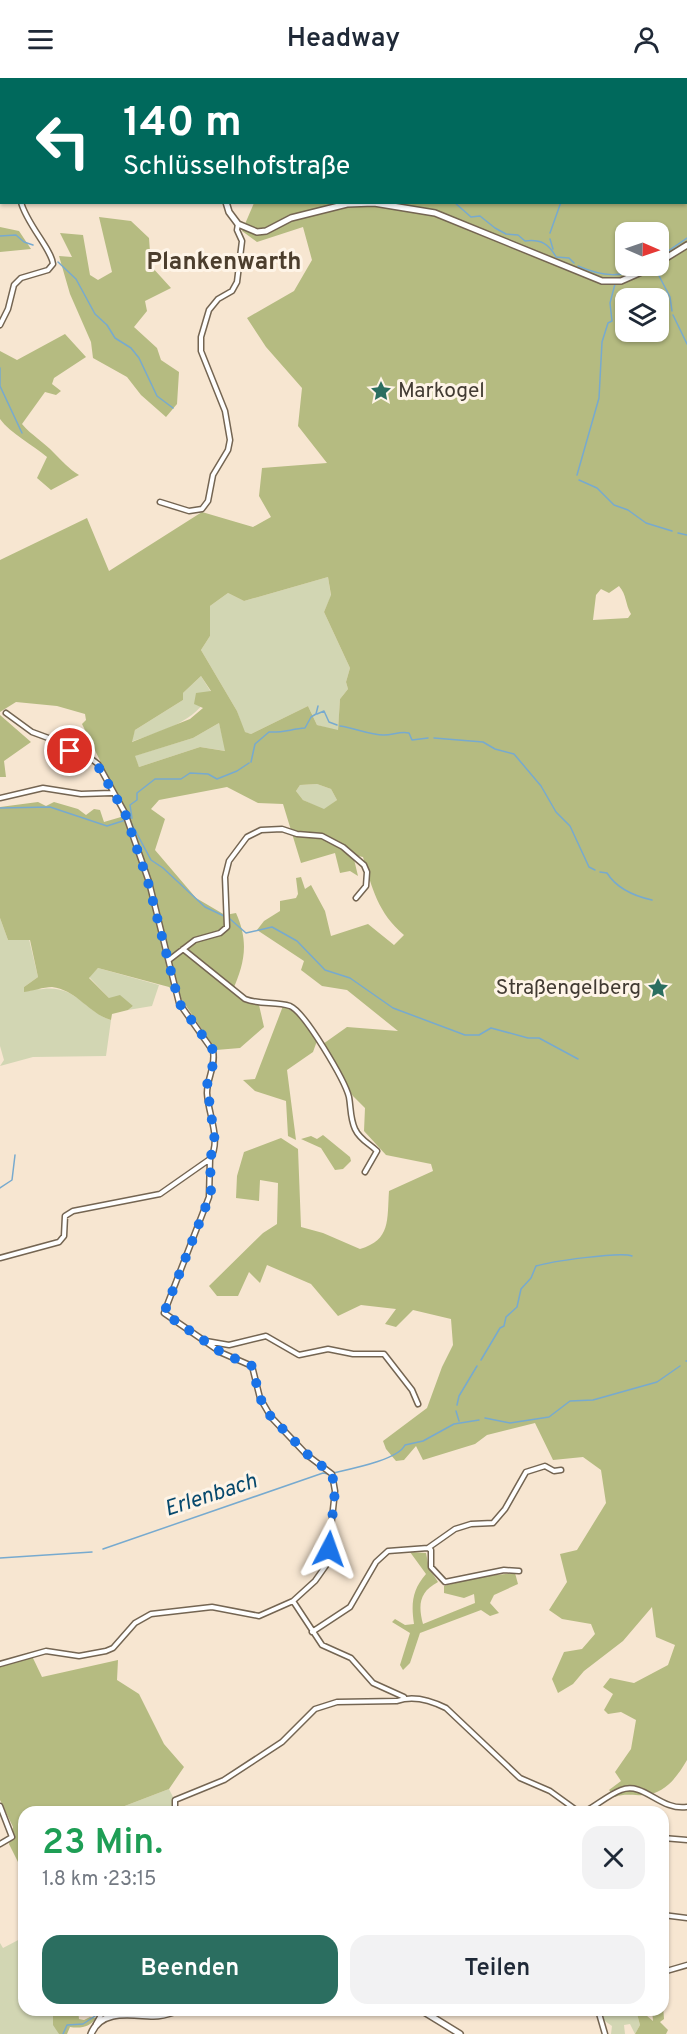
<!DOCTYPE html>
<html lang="de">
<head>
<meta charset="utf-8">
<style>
	:root { --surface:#fff; --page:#f2f2f3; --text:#1f2937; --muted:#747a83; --accent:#2b6e60 }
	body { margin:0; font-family:Overpass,sans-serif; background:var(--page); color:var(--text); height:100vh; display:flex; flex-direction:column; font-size:22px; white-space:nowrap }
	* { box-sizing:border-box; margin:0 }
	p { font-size:20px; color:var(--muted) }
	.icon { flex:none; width:33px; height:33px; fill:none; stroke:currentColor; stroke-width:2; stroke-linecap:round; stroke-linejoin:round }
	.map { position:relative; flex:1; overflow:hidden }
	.panel { position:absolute; left:18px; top:1728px; width:651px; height:210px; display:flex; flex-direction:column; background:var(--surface); border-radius:18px; box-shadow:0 2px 4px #0004 }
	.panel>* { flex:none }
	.banner { position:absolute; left:0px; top:0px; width:687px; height:126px; box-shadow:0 2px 4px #0004; background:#00695c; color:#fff; overflow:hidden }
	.needle { width:39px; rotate:92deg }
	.tools { position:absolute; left:615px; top:144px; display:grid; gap:12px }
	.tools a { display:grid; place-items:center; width:54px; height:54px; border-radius:12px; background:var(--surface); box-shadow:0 2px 4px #0004; font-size:30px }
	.pin { position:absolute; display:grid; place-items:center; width:51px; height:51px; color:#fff; margin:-26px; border:3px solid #fff; border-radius:50%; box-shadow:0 2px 6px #0007 }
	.me { position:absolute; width:66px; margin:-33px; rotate:4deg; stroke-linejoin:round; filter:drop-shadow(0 0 4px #0008) }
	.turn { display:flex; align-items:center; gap:21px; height:126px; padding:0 24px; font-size:27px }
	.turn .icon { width:78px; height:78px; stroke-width:2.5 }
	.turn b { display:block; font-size:42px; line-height:51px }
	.round { display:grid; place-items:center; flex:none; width:63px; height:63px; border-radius:18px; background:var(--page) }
	.headline { display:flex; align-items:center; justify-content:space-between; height:102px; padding:0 24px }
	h1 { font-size:36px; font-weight:600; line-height:45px; color:#1e9e55 }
	.primary-button { display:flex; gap:12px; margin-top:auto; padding:12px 24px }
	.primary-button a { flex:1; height:69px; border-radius:18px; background:var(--accent); color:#fff; font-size:24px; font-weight:600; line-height:69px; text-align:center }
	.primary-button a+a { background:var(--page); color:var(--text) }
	header { display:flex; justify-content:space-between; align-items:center; height:78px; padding:0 24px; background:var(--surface); font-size:27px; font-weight:600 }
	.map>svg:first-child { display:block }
	.green { fill:#d2d6b3 }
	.forest { fill:#b5bb81; fill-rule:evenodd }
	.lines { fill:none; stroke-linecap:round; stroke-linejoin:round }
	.stream { stroke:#77aacf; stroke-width:1.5 }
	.street-casing { stroke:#746552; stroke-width:7 }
	.secondary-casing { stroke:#746552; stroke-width:8 }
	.street { stroke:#fff; stroke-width:4 }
	.secondary { stroke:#fff; stroke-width:5 }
	.route { stroke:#1a73e8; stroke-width:10; stroke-dasharray:0 18 }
	.labels { text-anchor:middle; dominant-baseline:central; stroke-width:6; stroke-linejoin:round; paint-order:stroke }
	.poi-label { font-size:21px; fill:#423b33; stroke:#fef4e7; text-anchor:start }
	.water-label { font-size:22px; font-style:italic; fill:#07496d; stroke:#fef4e7 }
	.quarter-label { font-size:24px; font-weight:bold; fill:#4c3e2d; stroke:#fef4e7 }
</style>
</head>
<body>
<header><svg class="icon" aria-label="menu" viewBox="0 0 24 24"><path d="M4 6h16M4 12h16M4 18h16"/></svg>Headway<svg class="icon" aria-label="person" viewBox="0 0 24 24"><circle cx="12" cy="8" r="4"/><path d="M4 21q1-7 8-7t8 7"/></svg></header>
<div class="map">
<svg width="687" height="1956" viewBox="0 0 687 1956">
	<rect width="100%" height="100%" fill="#f7e6d1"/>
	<path class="green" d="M 328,499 L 331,518 L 324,534 L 350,590 L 346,604 L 348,611 L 340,621 L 338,653 L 317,647 L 308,628 L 251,656 L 244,654 L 237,633 L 201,572 L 210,558 L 210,528 L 228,515 L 244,523 Z
		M 201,598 L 211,614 C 195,645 163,652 131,664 L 135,652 L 183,622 L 183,615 Z
		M 219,645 L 226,673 L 200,669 L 139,689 L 134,678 L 193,660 Z
		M 317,706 L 331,711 L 337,722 L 324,732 L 303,722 L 296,713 L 300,707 Z
		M 0,840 L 8,862 L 29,861 L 38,899 L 24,909 L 30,913 C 35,910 38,912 43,911 C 77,907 85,934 111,942 L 106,978 L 33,979 L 0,988 L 4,982 L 0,968 Z
		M 98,890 L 159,907 L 152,928 L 128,932 L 133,928 L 109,920 L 89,899 Z
		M 169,1711 L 174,1721 L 174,1734 L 109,1734 Z
		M 24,1859 L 22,1868 L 24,1875 L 24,1932 L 53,1932 L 59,1956 L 0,1956 L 0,1865 L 3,1870 Z
		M 600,1932 L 636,1932 L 640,1947 L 635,1956 L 630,1946 L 624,1947 L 625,1956 L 611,1956 L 612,1948 L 602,1941 Z"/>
	<path class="forest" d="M 421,0 L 687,0 L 687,1682 C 677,1699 665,1716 644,1717 C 632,1718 626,1715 615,1719 L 609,1712 L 621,1703 L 615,1694 L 631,1671 L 636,1642 L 621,1634 L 608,1636 L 604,1632 L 613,1616 L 603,1609 L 610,1600 L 634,1605 L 668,1587 L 675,1567 L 656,1559 L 652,1529 L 623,1563 L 584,1593 L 573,1606 L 558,1615 L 552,1601 L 564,1574 L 582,1571 L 595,1556 L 591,1546 L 562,1541 L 549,1532 L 567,1504 L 560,1476 L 577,1472 L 606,1425 L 601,1392 L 583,1379 L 553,1382 L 535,1345 L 487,1357 L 475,1366 L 423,1382 L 416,1368 L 404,1382 L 396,1383 L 386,1371 L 383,1363 L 427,1330 L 442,1289 L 453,1267 L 451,1241 L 413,1232 L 396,1249 L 385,1246 L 396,1231 L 361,1227 L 338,1238 L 311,1206 L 267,1187 L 260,1205 L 249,1194 L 238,1218 L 217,1218 L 209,1208 L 263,1155 L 277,1146 L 278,1105 L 260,1102 L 259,1123 L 236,1120 L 237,1098 L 244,1074 L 281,1060 L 298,1071 L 301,1149 L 323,1155 L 360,1171 C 391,1162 387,1142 389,1113 L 433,1093 L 431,1086 L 386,1077 L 364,1053 L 365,1030 L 352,1017 L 323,966 L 347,949 L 398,953 L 347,912 L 322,908 L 301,892 L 304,883 L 257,852 L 264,843 L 280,833 L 280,823 L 296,820 L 298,816 L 296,800 L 301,799 L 305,811 L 311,807 L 325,833 L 331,858 L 368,846 L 394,867 L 404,857 C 378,835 372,810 363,779 L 353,777 L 358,798 L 350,793 L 340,795 L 335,775 L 301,785 L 283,726 L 258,725 L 227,709 L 159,722 L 151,731 L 165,741 L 155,772 L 196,820 L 225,837 L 236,835 C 249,864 245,885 232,914 L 248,924 L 259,927 L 264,949 L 240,970 L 216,972 L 182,922 L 169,909 L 98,890 L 89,900 L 109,920 L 120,917 L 133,928 L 128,932 L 112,936 L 111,942 C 89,936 77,912 52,909 C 43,909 33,913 24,914 L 24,909 L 38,899 L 30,862 L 8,862 L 0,840 L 0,729 L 38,724 L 46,728 L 54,724 L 78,731 L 86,737 L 94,731 L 100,732 L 104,744 L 121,739 L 115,713 L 82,646 L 86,642 L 85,636 L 57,628 L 16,624 L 0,634 L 0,482 L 87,440 L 109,493 L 202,434 L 253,449 L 271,439 L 259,418 L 262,390 L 327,385 L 298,348 L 302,310 L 266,269 L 247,240 L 294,213 L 312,182 L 303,149 L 257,164 L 242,153 L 254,125 L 686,124 L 686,2 ZM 626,154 L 658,154 L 658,188 L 626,188 ZM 626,220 L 658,220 L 658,254 L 626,254 ZM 328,499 L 331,517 L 324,534 L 350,590 L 346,604 L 348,611 L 340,621 L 338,652 L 317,647 L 308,628 L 251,656 L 245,654 L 237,633 L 201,572 L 210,558 L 210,528 L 228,515 L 244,523 ZM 619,508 C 627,517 625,526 631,536 L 628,540 L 593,542 L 596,517 L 601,511 L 609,515 ZM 201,598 L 211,613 L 196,615 L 194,626 L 203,630 L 190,641 L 132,664 L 135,652 L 183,622 L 183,615 ZM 219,645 L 225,673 L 200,669 L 139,689 L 135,678 L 193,660 ZM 317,706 L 331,711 L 337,722 L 324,731 L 303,722 L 296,713 L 300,707 Z
		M 99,139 L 131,143 L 149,160 L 151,188 L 171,210 L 145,223 L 147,233 L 134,249 L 157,270 L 161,282 L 179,294 L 177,326 L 166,339 L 141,317 L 127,299 L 93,280 L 91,264 L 70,216 L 59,178 L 72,179 L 60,155 L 83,157 L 90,197 L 98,202 L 112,194 Z
		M 0,149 L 19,153 L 31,171 L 0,174 Z
		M 65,256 L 86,279 L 54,300 L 52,306 L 61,313 L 56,317 L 45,314 L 22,346 C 31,357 44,364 54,375 C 63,384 68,390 79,397 L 51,412 L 37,400 L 47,379 C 33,367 10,355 0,341 L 0,273 L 17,282 Z
		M 0,637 L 31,664 L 4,683 L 6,699 L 0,699 Z
		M 283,928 L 301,938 L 317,963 L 313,974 L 287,992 L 296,1062 L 288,1058 L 286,1023 L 255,1013 L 243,1002 L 255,1001 Z
		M 323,1057 L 350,1079 L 351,1083 L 343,1091 L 335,1092 L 321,1070 L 301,1061 L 311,1058 L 317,1061 Z
		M 410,1474 L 426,1475 L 429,1490 L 438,1504 C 419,1514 418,1527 423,1546 L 475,1525 L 474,1516 L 464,1520 L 444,1515 L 444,1508 L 478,1499 L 515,1495 L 518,1506 L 494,1517 L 490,1525 L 499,1535 L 490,1538 L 481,1532 L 420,1555 L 410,1585 L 403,1592 L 400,1587 L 410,1555 L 392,1544 L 395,1541 L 405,1547 L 414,1546 C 411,1526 412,1512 426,1496 Z
		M 32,1578 L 42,1599 L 118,1582 L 117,1602 L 139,1616 L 164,1666 L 184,1689 L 169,1711 L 109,1734 L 24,1734 L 24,1789 L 20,1788 L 9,1766 L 13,1749 L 0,1722 L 0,1589 Z
		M 663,1927 L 664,1941 L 660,1944 L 668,1952 L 666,1956 L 635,1956 L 640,1947 L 636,1932 L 640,1932 L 653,1943 L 652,1932 L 663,1932 Z
		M 53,1932 L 78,1932 L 79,1941 L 84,1942 L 90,1939 L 96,1940 C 91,1948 82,1951 70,1949 L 67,1956 L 59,1956 L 53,1947 Z"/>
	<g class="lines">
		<path class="stream" d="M 434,2 L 435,0
			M 454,124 L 471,139 L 480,138 L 495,150 L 506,156 L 518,157 L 525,163 C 541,161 549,166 556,179 L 569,180 L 574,185
			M 550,155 L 561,124
			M 0,158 L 16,157 L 24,164 L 33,167
			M 550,161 L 553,171
			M 658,180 L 687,160
			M 58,184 L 76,201 L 95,236 L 107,247 L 115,260 L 131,270 L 139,280 L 157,318 L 173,330
			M 578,188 C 603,199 622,200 646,188
			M 655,190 L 670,219 L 672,233
			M 673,237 L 687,266
			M 0,290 L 0,308 L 22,355
			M 577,397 L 599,320 L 602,264 L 608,245 L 612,243 L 610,225 L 615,206
			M 579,402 L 597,410 L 614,427 L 628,432 L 646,445 L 672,453
			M 678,455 L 687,457
			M 317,636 L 324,633 L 329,644 L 337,647
			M 340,648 C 355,650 369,657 384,657 C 393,657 400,653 409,655 L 412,662 L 428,660
			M 434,660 L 483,664 L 495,671 L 514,676 L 541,708 L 556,734 L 570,748 L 589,789 L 595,792
			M 251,684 L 255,666 L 269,654 C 283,655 291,651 305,650 L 311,639 L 316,636 L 318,628
			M 0,730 L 50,729 L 107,748 L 132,740 L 130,727 L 137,722 L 137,715 L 155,701 L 181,701 L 190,695 L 208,696 L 217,701 L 237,693 L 249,685
			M 129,741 L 151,782 L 163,790 L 205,829 L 226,839
			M 600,794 L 607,795 C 617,811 634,818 652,822
			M 230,841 L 246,855 L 272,849 L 297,863 L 325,892 L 350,900 L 393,930 L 465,957 L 479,957 L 491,950 L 528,960 L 539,960 L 578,981
			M 0,1110 L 12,1102 L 15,1077
			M 481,1282 L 500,1250 L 504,1248 L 506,1239 L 517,1229 L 521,1211 L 531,1200 L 536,1188 C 549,1184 621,1173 632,1178
			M 686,1283 L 687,1283
			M 457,1327 L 459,1318 L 477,1288
			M 456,1333 L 459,1343
			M 485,1340 L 510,1345 L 549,1339 L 570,1323 L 593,1322 L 657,1304 L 680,1288
			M 333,1395 C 350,1391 398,1382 405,1367 L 423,1363 L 454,1346 L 479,1342
			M 103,1471 L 323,1395 L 329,1396
			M 0,1480 L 92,1474
			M 63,1956 L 67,1947 L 83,1946 L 101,1934 L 109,1932"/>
		<defs>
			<path id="street" d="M 0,247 L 8,231 L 14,207 L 21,200 L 48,192 L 53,186 C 52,172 26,145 21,124
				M 160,424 L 189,433 L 202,431 L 208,423 L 213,397 L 228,372 L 230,362 L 225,333 L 201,273 L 201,259 L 209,232 L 218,221 L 232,213 L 237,204 L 242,163 L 237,152 L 238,146
				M 0,720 L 43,710 L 81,716 L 112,715
				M 183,871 L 245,921 C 260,927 276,923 290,928 C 305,934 345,1003 349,1019 C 351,1030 350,1040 355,1051 C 360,1062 369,1065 377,1073 L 365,1094
				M 169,882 L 195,862 L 220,855 L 227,849 L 225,799 L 229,783 L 247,759 L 261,752 L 282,751 L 297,756 L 322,758 L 343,769 L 364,787 L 367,794 L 366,808 L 356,820
				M 0,1180 L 59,1164 L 64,1158 L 65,1138 L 73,1133 L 160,1116 L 210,1081 C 222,1062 208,1036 207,1015 C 207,1000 216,988 213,973 L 179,925 L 149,804 L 125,735 L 98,686 L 85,676 L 70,673 L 51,661 L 32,654 L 6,635
				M 206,1263 L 229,1267 L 266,1258 L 299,1277 L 328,1271 L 353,1276 L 384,1276 L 412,1312 L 418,1326
				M 428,1470 L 431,1472 L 431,1489 L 445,1504 L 504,1492 L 519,1493
				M 293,1523 L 322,1567 L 351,1580 L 373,1605 L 404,1619
				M 312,1554 L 350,1529 L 376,1484 L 388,1473 L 428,1470 L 455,1451 L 471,1446 L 493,1445 L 505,1431 L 526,1394 L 545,1388 L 554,1393 L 561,1392
				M 0,1586 L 46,1573 L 79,1578 L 106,1573 L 113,1570 L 135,1545 L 151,1536 L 212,1529 L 259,1538 L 293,1523 L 315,1503 L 327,1486 L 335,1413 L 332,1396 L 307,1377 L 271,1339 L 260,1320 L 252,1288 L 222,1275 L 164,1235 L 209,1119 L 210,1081
				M 0,1728 L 12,1759 L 0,1766
				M 175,1734 L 175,1722 L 224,1702 L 282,1664 L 315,1631 L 337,1624 L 397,1623 C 413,1617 430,1622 446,1630 L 520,1700 L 550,1713 L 579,1734
				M 584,1734 C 596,1728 608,1717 621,1712 C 644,1703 660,1733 687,1729
				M 663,1760 L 687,1762
				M 663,1837 L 687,1840
				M 663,1894 L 687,1887
				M 598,1932 L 605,1956
				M 96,1946 L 104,1932"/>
			<path id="secondary" d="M 362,2 L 363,0
				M 0,33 L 2,33
				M 226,124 L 229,134 L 238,146 L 257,154 L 266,153 L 291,140 L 347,126 L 374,125 L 435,135 L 602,203 L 621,203 L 655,188
				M 658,185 L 687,167
				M 421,1932 L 460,1956
				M 91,1956 C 101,1931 130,1937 151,1938 C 161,1939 171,1935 180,1932"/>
		</defs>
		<use href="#street" class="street-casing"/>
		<use href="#secondary" class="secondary-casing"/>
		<use href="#street" class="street"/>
		<use href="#secondary" class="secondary"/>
	</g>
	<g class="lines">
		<path class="route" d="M 70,673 L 85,676 L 95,683 L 125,735 L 148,804 L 179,925 L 213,972 L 214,983 L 207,1007 L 215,1064 L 210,1081 L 211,1115 L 164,1235 L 222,1275 L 252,1288 L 260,1320 L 271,1339 L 308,1377 L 332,1396 L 335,1413 L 329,1471"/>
	</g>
	<defs>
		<symbol id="sight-bare" viewBox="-9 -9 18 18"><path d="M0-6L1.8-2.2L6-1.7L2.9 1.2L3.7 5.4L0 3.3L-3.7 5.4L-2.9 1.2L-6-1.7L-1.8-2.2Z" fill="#2b6e60" stroke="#fef4e7" stroke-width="2.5" paint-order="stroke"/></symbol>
	</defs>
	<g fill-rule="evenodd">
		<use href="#sight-bare" x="366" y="298" width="30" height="30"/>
		<use href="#sight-bare" x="643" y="895" width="30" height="30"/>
	</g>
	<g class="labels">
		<g class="poi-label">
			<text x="398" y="313">Markogel</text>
			<text x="641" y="910" text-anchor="end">Straßengelberg</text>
		</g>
		<g class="water-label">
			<text transform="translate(211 1418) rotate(-18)">Erlenbach</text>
		</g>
		<g class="quarter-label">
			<text x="224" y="185">Plankenwarth</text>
		</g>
	</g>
</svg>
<div class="tools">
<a><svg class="needle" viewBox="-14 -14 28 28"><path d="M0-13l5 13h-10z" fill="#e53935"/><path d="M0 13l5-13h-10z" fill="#747a83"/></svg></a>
<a><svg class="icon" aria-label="layers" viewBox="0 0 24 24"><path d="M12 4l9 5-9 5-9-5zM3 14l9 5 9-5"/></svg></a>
</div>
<div class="pin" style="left:70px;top:673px;background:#d93025"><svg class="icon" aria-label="arrive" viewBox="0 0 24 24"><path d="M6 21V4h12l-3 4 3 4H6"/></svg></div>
<svg class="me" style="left:329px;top:1471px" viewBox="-20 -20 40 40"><path d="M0-17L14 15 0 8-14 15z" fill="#1a73e8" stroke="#fff" stroke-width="4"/></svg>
<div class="banner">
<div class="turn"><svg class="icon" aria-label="left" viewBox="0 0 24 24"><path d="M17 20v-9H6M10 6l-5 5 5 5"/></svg><div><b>140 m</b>Schlüsselhofstraße</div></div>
</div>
<section class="panel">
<div class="headline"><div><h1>23 Min.</h1><p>1.8 km · 23:15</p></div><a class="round"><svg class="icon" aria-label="close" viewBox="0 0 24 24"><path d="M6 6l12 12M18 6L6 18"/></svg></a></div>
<div class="primary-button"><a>Beenden</a><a>Teilen</a></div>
</section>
</div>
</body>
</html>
